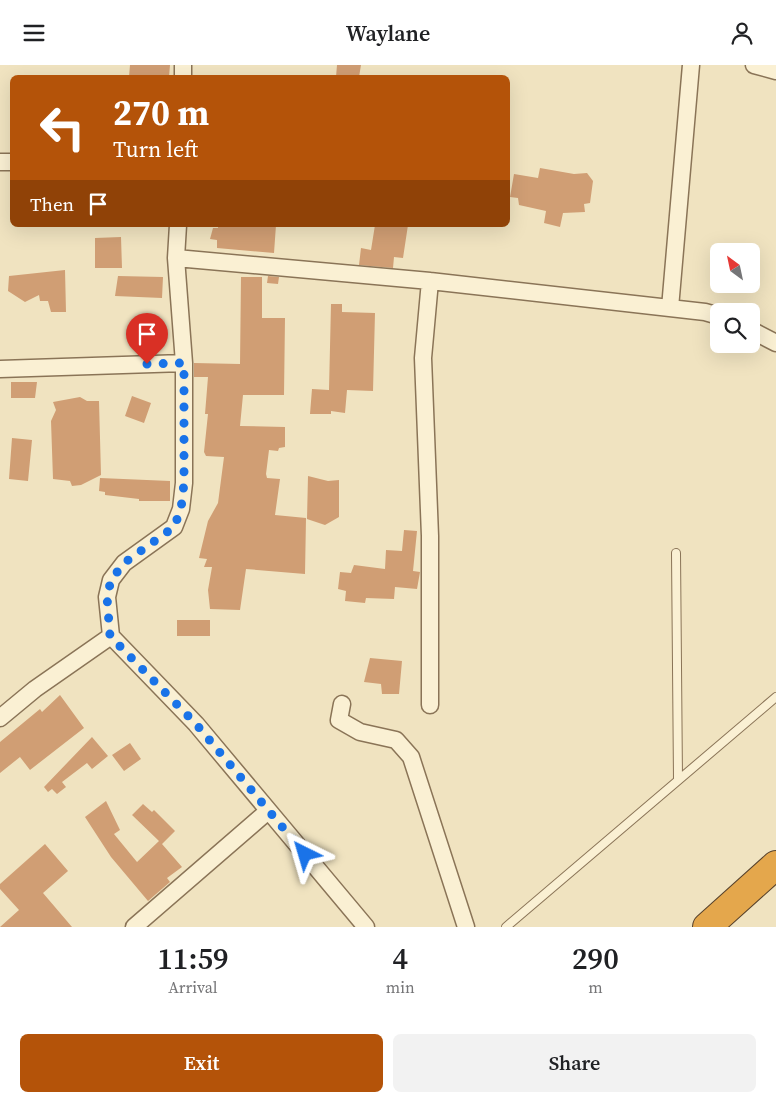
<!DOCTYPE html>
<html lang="en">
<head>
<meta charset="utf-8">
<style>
	:root { --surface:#fff; --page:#f2f2f2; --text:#202124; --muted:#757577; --accent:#b45309 }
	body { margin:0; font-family:"Source Serif 4",serif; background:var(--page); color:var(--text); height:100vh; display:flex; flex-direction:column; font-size:19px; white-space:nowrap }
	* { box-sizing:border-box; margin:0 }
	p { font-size:16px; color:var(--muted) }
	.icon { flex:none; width:28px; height:28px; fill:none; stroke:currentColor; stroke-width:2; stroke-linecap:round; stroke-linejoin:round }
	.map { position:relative; height:862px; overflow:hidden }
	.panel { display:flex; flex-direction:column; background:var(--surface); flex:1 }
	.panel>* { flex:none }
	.guide { position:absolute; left:10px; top:10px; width:500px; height:152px; border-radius:8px; box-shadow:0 5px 20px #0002; background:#b45309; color:#fff; overflow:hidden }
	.needle { width:32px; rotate:327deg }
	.tools { position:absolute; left:710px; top:178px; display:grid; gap:10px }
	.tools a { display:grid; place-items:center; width:50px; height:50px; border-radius:8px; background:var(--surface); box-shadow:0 5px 20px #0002; font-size:25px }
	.pin { position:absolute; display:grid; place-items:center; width:42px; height:42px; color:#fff; margin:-51px -21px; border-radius:50% 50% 50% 0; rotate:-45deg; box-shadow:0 0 5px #0007 }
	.pin .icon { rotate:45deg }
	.me { position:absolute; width:55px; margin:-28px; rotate:320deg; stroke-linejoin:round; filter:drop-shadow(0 0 4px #0008) }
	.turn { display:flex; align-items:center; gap:18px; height:105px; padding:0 20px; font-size:22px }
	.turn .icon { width:65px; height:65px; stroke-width:2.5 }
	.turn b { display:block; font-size:35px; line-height:42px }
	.then { display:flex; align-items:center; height:48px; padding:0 20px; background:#0003; gap:10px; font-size:19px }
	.eta { display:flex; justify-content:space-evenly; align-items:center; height:85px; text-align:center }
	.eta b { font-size:30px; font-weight:600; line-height:35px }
	.action { display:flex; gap:10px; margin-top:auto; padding:10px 20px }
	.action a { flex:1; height:58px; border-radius:8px; background:var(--accent); color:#fff; font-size:20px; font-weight:600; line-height:58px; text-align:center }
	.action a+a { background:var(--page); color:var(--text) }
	header { display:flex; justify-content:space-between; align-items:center; height:65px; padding:0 20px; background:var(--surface); font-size:22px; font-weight:600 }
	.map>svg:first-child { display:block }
	.building { fill:#d09e74 }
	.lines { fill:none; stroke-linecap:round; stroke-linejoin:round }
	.lane-casing { stroke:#8a7457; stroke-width:10 }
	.street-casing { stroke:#8a7457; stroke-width:19 }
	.highway-casing { stroke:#57422c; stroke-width:30 }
	.lane { stroke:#faf0d3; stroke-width:8 }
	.street { stroke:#faf0d3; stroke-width:16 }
	.highway { stroke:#e4a74c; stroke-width:28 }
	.route { stroke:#1a73e8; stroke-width:9; stroke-dasharray:0 16.2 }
</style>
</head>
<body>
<header><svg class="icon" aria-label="menu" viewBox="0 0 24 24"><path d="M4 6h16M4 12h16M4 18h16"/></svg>Waylane<svg class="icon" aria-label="person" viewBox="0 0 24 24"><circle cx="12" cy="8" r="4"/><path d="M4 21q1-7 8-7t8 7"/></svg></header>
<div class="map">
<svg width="776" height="862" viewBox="0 0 776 862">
	<rect width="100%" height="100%" fill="#f0e3c0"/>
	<path class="building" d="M 130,0 L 170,0 L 169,12 L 129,12 Z
		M 337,0 L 361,0 L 359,12 L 336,12 Z
		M 540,103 L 574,109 L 587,108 L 593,116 L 590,138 L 584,139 L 585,147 L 563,148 L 560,162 L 544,158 L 546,146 L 519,140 L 518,133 L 510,132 L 514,109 L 538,113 Z
		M 218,160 L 276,160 L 274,188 L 217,183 L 217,175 L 210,174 L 213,163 L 218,163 Z
		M 375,160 L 408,160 L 403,193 L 394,192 L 393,203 L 359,200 L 361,183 L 371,185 Z
		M 121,172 L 122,203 L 95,203 L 95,173 Z
		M 65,205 L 66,247 L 51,247 L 48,236 L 40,236 L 39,230 L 25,237 L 8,226 L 9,211 Z
		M 118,211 L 163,212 L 162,233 L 115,231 Z
		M 268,211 L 279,212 L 278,219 L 267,218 Z
		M 241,212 L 262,212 L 262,253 L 285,253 L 284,330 L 243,330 L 240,361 L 285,362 L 285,382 L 279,383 L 278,386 L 269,385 L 266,409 L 267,413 L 280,414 L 275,450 L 306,453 L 305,509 L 246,504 L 240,545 L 210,544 L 208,525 L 212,502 L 204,502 L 207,494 L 199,493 L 208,456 L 218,438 L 224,392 L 206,391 L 204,387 L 208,349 L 205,349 L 208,312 L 194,312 L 194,298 L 240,299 Z
		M 331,239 L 342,239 L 342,247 L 375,248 L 373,326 L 347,325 L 345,348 L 331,346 L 331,349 L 310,349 L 312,324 L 329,325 Z
		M 11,317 L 37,317 L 35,333 L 11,333 Z
		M 132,331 L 151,338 L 144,358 L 125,351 Z
		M 80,332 L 87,336 L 99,336 L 101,410 L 81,420 L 72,421 L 70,416 L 53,414 L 51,356 L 56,345 L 53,337 Z
		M 12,373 L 32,375 L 28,416 L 9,414 Z
		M 308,411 L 328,416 L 339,415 L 339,452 L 325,460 L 307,454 Z
		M 100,413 L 170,416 L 170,436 L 139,436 L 139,434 L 105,430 L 105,427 L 99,426 Z
		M 404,465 L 417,466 L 413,506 L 420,507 L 417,524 L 395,522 L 394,534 L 366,533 L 365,538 L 345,536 L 346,526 L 338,524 L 340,507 L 351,508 L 354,500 L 385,504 L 386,485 L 402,486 Z
		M 177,555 L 210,555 L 210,571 L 177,571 Z
		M 370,593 L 402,596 L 399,629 L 382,629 L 381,619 L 364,617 Z
		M 60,630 L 84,663 L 30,705 L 20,692 L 0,708 L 0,677 L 40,644 L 42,647 Z
		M 92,672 L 108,691 L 92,704 L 87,698 L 62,717 L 66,722 L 57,729 L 52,724 L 48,727 L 44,722 Z
		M 130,678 L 141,694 L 124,706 L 112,690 Z
		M 106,736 L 120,765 L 114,769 L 137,797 L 159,776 L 132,750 L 143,739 L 152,747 L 154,745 L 175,766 L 162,779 L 182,802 L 167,813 L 170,817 L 148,836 L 111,792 L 85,752 Z
		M 45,779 L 68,806 L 43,828 L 72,862 L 0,862 L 19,845 L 0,824 L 0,819 Z"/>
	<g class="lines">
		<defs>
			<path id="lane" d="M 676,488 L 678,714
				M 506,862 L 776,632"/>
			<path id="street" d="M 754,0 L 776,6
				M 183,12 L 183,0
				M 0,97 L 12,97
				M 178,160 L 176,193 L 184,298 L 184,418 L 181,444 L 174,462 L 124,498 L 111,515 L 107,532 L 111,571 L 196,659 L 366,862
				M 176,193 L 430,216 L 705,247 L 719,251
				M 430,216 L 423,293 L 430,471 L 430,640
				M 670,243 L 691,0
				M 751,265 L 776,278
				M 0,304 L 184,298
				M 342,639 L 339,655 L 360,667 L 396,675 L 411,692 L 466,862
				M 0,653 L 35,624 L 111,571
				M 134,862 L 268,746"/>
			<path id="highway" d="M 707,862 L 776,800"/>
		</defs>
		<use href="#lane" class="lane-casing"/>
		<use href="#street" class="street-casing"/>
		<use href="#highway" class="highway-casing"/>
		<use href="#lane" class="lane"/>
		<use href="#street" class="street"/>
		<use href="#highway" class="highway"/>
	</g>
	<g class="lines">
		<path class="route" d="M 147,299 L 184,298 L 184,418 L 181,444 L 174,462 L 124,498 L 111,515 L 107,532 L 110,571 L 196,659 L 305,789"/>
	</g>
</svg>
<div class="tools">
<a><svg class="needle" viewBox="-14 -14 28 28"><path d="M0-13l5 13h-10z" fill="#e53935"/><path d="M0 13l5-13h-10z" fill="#757577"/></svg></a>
<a><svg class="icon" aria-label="search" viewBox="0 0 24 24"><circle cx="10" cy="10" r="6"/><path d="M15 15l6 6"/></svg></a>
</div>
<div class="pin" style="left:147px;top:299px;background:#d93025"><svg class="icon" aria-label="arrive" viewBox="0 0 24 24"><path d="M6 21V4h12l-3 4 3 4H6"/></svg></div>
<svg class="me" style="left:305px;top:789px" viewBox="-20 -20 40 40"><path d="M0-17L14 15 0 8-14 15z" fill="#1a73e8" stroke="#fff" stroke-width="4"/></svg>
<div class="guide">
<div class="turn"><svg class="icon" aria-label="left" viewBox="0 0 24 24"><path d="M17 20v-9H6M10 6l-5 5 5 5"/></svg><div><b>270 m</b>Turn left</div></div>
<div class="then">Then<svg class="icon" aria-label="arrive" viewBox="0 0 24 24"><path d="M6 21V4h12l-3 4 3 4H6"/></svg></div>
</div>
</div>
<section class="panel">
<div class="eta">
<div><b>11:59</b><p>Arrival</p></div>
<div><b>4</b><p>min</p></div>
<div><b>290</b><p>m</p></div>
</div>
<div class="action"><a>Exit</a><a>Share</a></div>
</section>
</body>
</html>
